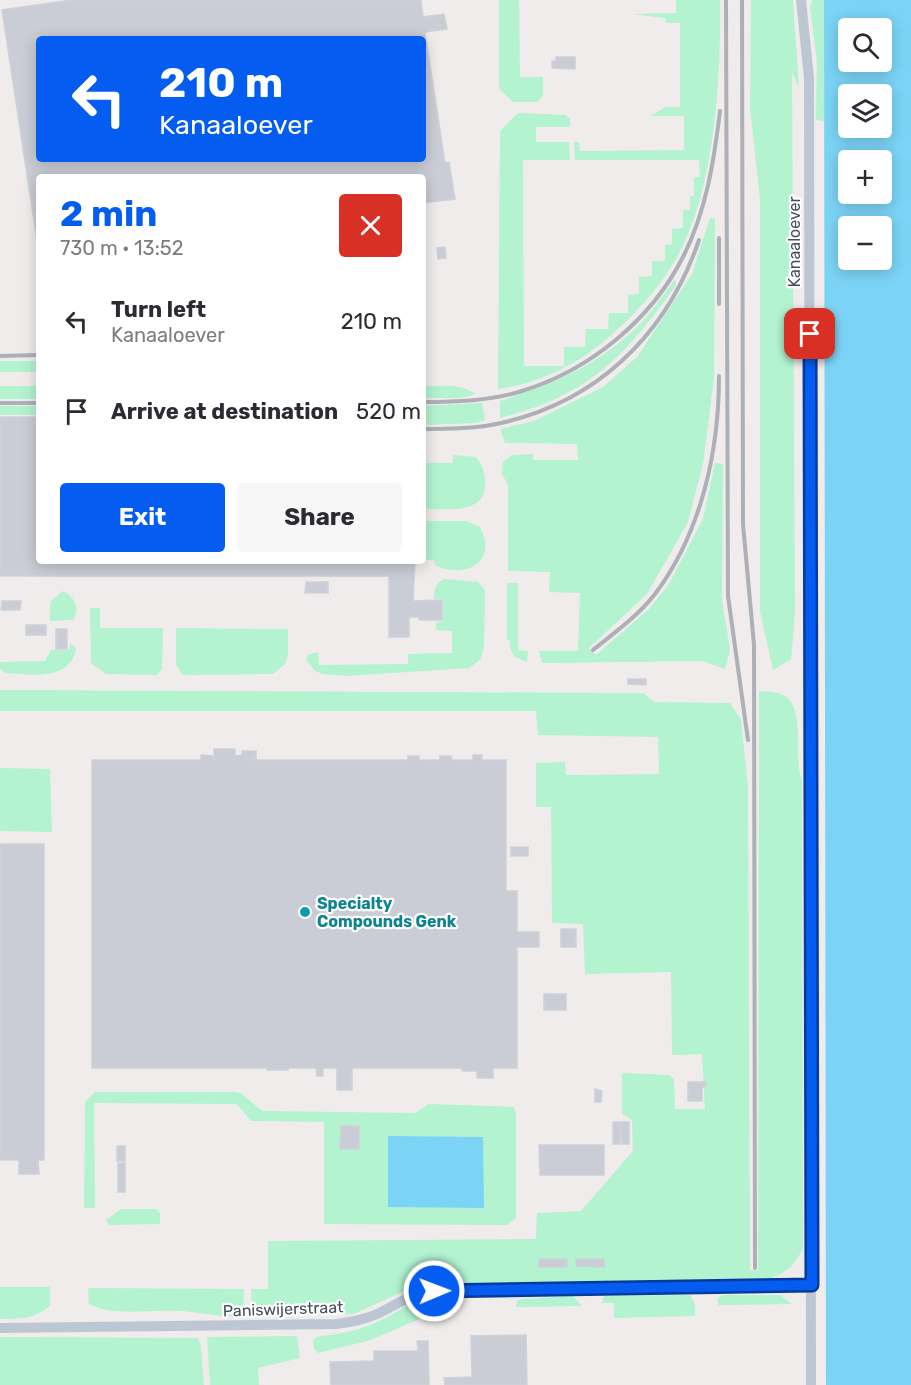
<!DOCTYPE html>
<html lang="en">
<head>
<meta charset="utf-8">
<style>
	:root { --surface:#fff; --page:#f7f7f7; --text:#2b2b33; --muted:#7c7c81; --accent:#045df0 }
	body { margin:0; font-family:Rubik,sans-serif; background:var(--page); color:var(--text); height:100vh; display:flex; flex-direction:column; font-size:22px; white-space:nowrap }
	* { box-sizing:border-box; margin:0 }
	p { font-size:20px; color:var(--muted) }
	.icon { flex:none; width:33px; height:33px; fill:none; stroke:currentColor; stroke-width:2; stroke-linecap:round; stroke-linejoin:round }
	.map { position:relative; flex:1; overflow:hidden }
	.sheet { position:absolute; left:36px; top:174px; width:390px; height:390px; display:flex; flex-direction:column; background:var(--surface); border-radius:6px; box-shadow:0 3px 15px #0003 }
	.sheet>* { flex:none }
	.guide { position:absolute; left:36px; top:36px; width:390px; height:126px; border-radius:6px; box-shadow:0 3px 15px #0003; background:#045df0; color:#fff; overflow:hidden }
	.fabs { position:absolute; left:838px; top:18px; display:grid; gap:12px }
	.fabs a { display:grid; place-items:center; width:54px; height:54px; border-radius:6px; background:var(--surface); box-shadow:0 3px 15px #0003; font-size:30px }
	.pin { position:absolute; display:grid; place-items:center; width:51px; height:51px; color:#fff; margin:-26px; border-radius:12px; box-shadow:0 3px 9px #0006 }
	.me { position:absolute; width:66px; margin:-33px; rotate:89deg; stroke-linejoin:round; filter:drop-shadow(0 0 4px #0008) }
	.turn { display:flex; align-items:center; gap:21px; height:126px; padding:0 24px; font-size:27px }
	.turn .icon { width:78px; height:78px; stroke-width:2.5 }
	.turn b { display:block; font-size:42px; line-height:51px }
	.round { display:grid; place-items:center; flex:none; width:63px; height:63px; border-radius:6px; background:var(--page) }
	.headline { display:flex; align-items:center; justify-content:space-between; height:102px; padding:0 24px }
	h1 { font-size:36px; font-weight:700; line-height:45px; color:var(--accent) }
	.primary-button { display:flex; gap:12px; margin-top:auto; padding:12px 24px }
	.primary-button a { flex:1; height:69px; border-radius:6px; background:var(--accent); color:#fff; font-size:24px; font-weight:700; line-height:69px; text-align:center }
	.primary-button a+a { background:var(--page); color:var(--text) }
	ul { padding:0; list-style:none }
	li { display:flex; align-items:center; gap:18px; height:90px; padding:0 24px }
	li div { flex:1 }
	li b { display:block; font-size:22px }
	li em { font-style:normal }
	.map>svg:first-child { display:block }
	.green { fill:#b3f3d0 }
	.water { fill:#7bd4f6; fill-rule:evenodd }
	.building { fill:#cacdd5; stroke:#cfd1d9; stroke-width:1.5; fill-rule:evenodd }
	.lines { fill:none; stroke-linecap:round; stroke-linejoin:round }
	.street { stroke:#bdc7d3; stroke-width:10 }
	.rail { stroke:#adb0b7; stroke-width:4 }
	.route-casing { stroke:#033c9c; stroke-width:15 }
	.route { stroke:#045df0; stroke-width:10 }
	.culture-dot { fill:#0f9aa8; stroke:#fff; stroke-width:2 }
	.labels { text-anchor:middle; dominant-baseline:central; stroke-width:4.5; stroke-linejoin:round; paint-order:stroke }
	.street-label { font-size:16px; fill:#424e5b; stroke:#fff }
	.culture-label { font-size:16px; font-weight:bold; fill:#0d838f; stroke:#fff; text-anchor:start }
</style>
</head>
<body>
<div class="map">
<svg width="911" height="1385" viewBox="0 0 911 1385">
	<rect width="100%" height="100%" fill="#efeceb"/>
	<path class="green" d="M 499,0 L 519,0 L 520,77 L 543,77 L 543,96 L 537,102 L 513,102 L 499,89 Z
		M 676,0 L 720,0 C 721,78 715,195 674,262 C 657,291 633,316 608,338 C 578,364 538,384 498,389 L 500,131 L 518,113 L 566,115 L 570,119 L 570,127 L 536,127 L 536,142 L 569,142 L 570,160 L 523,160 L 524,366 L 564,366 L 564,347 L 585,347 L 586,329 L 608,329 L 609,313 L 628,313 L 628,295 L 639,294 L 639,277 L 652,276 L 652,261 L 665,261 L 665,245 L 672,244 L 672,229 L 683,228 L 683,210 L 690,210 L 690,196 L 694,196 L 694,177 L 700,177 L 699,160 L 575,160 L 574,142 L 579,142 L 580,151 L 684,150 L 684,116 L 650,116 L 666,107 L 680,107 L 680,23 L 666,23 L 665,18 L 632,14 L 676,13 Z
		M 751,0 L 793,0 L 799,88 L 792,72 L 795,612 L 791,659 L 773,670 L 760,612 L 760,199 L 750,108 Z
		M 812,0 L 824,0 L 824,121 L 816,120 L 817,61 L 810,8 Z
		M 710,218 L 715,219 L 714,378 L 703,464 L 688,522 L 647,594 L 589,648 L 596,655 L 649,609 L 669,584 L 703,519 L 715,463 L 723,464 L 722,600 L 730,649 L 725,669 L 702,661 L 542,663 L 539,651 L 578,651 L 580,593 L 549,592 L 550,572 L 508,571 L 508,485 L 502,474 L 503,462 L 512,455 L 533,454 L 533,460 L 578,460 L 577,444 L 505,443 L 500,429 L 534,421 L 603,387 L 637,357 L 692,274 Z
		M 675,279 L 676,285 C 624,358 589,395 500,418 L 500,401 C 555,383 600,365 641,323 C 654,310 664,293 675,279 Z
		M 0,361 L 39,361 L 39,372 L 0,372 Z
		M 0,386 L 39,386 L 39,399 L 0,399 Z
		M 423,386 C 441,386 460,383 476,394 L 461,398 L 423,398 Z
		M 482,403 L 485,420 L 475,423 L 423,425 L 423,406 Z
		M 0,406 L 39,406 L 39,415 L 0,415 Z
		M 453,455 L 476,457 C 483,467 485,472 485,484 C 485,516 446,508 423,509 L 423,463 L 453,463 Z
		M 423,521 L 466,521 L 480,527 C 498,562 467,579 436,566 L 434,560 L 423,560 Z
		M 445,579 L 478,582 L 485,590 L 484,647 L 480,660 L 469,668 L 346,676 L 322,674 L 314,670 L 306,659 L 308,655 L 318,652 L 319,665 L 408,664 L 408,654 L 452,653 L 452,631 L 436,630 L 436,622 L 443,621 L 443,599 L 434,599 C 434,589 436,582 445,579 Z
		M 507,583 L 518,583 L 518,650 L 528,651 L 527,662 L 515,657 L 510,648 L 510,640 L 507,640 Z
		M 63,591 C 74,596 81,609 73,620 L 50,621 L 50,602 Z
		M 90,608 L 100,608 L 100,628 L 163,628 L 162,669 L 157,675 L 106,674 L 91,663 Z
		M 176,628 L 288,629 L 288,655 L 285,664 L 273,674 L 183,675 L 176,665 Z
		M 70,644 L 73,645 L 76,650 C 68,682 30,674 5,673 L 0,669 L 0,662 L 45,661 L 51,650 L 69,650 Z
		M 0,690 L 643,693 L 654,702 L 730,703 L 741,720 L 748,786 L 750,1270 L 758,1271 L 759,691 C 765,692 773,691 778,693 C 809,701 792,757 802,780 L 803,1249 C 791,1269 790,1270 769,1279 L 419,1284 L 354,1314 L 256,1316 L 252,1311 L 251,1289 L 268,1289 L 268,1241 L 536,1239 L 537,1213 L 581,1211 L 633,1151 L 632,1120 L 622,1114 L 622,1073 L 669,1075 L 674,1079 L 675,1109 L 705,1109 L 702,1054 L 672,1055 L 671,972 L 585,974 L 583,924 L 552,923 L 551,807 L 536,807 L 536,763 L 565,762 L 566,775 L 659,774 L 658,737 L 538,735 L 536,711 L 0,711 Z
		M 0,768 L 50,769 L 52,832 L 0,831 Z
		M 95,1092 L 233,1092 L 241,1093 L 262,1111 L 415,1113 L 429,1104 L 514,1107 L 516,1114 L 516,1218 L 507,1225 L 324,1224 L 324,1122 L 251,1121 L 237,1104 L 94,1103 L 95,1208 L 84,1208 L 85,1102 Z
		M 121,1209 L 156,1209 L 160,1213 L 160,1224 L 109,1225 L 106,1220 Z
		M 0,1287 L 50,1287 L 50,1306 C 32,1320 22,1318 0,1319 Z
		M 88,1288 L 244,1289 L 243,1317 C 222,1317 203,1313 182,1311 C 152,1308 116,1318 89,1304 Z
		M 690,1295 L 695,1305 L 695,1316 L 614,1318 L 614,1303 L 602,1303 L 604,1296 Z
		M 722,1295 L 780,1295 L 792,1304 L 718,1305 L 718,1298 Z
		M 573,1296 L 582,1306 L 516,1307 L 517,1301 L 522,1299 Z
		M 430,1299 C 437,1307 437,1313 432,1322 L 426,1316 L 371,1340 L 318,1353 L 314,1349 L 313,1340 L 316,1337 C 338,1334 359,1331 379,1321 C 398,1313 407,1302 430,1299 Z
		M 297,1336 L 300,1358 L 258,1368 L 259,1385 L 210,1385 L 207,1337 Z
		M 0,1337 L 198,1338 L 201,1347 L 204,1385 L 0,1385 Z"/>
	<path class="water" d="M 824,0 L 911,0 L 911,1385 L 826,1385 ZM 849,28 L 882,28 L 882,62 L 849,62 ZM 849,94 L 882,94 L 882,128 L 849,128 ZM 849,160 L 882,160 L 882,194 L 849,194 ZM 849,226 L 882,226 L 882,260 L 849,260 Z
		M 388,1136 L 483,1137 L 484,1208 L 388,1207 Z"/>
	<path class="building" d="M 71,0 L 421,0 L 423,17 L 444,14 L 447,29 L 425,32 L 445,163 L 449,162 L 455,199 L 423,203 L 423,177 L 39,177 L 38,247 L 2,10 ZM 39,39 L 423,39 L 423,159 L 39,159 Z
		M 556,57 L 575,57 L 575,69 L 552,68 L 552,61 L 556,61 Z
		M 445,247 L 446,258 L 438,259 L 437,248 Z
		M 0,417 L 39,417 L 39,561 L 415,561 L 413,601 L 442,600 L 442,620 L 420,620 L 418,617 L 409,617 L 409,637 L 389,637 L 389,576 L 0,576 Z
		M 306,582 L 328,582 L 328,593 L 305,593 Z
		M 2,601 L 21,601 L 20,610 L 1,610 Z
		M 26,625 L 46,625 L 46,635 L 26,635 Z
		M 56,629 L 67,629 L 67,649 L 56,649 Z
		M 628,679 L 646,679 L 646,685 L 628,684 Z
		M 214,749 L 235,749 L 235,756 L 242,755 L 242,751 L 256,751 L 256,759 L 245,760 L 408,760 L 408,756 L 419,756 L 419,760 L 440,760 L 440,756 L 451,756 L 452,760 L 473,760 L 473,755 L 482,755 L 482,760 L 506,760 L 506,891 L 517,891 L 517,932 L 539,932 L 539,947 L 517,947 L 517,1068 L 493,1068 L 493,1078 L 477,1078 L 477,1071 L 462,1071 L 462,1068 L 352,1068 L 352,1090 L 337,1090 L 337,1068 L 323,1068 L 323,1076 L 317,1076 L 316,1068 L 288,1068 L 288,1070 L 267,1070 L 267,1068 L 92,1068 L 92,760 L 201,760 L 201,755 L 212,756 L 214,760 Z
		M 0,844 L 44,844 L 44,1160 L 38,1160 L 39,1174 L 19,1174 L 19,1160 L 0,1160 Z
		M 511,847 L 528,847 L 528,856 L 511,856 Z
		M 561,929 L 576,929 L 576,947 L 561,947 Z
		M 544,994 L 566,994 L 566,1010 L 544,1010 Z
		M 688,1082 L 706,1082 L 705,1087 L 702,1087 L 702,1101 L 688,1101 Z
		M 595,1089 L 602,1091 L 601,1102 L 595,1102 Z
		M 613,1122 L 620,1122 L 620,1144 L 613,1144 Z
		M 621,1122 L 629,1122 L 629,1144 L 622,1144 Z
		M 341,1126 L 359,1126 L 359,1149 L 340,1149 Z
		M 539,1145 L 604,1145 L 604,1175 L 540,1175 Z
		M 117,1146 L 125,1146 L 125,1161 L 117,1161 Z
		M 118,1163 L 125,1163 L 125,1192 L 118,1192 Z
		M 539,1259 L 567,1259 L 567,1267 L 539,1267 Z
		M 576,1259 L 604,1259 L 604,1267 L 576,1266 Z
		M 526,1335 L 527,1385 L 445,1385 L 444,1378 L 472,1377 L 471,1336 Z
		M 417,1341 L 428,1341 L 429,1385 L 331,1385 L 330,1362 L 374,1361 L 374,1351 L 418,1351 Z"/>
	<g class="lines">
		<path class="street" d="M 801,0 L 809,78 L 811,1385
			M 0,1328 L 336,1324 C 350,1322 364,1320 377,1314 C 400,1303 407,1295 434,1291 L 812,1285"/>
		<path class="rail" d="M 726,0 L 728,596 L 748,740
			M 742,0 L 743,524 L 754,645 L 755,1268
			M 719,238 L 719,304
			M 0,356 L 39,355
			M 423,402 C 456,402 490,401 522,391 C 590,370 651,320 683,257 C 706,212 714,161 720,111
			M 0,403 L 39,403
			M 423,429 C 446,429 469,429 491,425 C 593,406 666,337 699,240
			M 593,650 C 614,633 638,616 655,594 C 701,533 719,452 719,376"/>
	</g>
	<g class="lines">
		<defs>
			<path id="route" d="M 434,1291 L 812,1285 L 810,334"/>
		</defs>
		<use href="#route" class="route-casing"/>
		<use href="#route" class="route"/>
	</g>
	<circle class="culture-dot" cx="305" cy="912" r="6"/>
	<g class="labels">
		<g class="street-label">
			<text transform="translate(794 242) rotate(-90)">Kanaaloever</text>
			<text transform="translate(283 1309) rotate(-2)">Paniswijerstraat</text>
		</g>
		<g class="culture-label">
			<text x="317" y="903">Specialty<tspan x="317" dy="18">Compounds Genk</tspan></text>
		</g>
	</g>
</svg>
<div class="fabs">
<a><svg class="icon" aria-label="search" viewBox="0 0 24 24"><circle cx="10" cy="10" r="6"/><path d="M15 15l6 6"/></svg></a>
<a><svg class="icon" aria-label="layers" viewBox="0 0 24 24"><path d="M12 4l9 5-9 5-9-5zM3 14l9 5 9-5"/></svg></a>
<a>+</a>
<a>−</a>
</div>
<div class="pin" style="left:810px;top:334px;background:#d93025"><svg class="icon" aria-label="arrive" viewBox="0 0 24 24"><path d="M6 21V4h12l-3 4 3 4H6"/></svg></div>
<svg class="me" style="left:434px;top:1291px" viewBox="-20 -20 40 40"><circle r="17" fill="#045df0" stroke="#fff" stroke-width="3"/><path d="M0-11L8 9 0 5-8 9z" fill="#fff"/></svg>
<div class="guide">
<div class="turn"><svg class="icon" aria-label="left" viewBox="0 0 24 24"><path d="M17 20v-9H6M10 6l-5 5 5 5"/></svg><div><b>210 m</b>Kanaaloever</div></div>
</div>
<section class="sheet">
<div class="headline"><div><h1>2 min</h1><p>730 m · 13:52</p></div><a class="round" style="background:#d93025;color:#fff"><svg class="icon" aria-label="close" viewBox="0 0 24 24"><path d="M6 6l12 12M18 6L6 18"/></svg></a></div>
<ul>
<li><svg class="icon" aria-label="left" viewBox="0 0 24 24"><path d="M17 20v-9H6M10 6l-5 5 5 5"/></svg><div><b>Turn left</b><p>Kanaaloever</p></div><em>210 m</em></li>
<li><svg class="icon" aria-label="arrive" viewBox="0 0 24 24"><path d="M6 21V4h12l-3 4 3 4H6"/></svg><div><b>Arrive at destination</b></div><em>520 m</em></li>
</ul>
<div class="primary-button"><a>Exit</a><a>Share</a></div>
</section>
</div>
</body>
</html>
